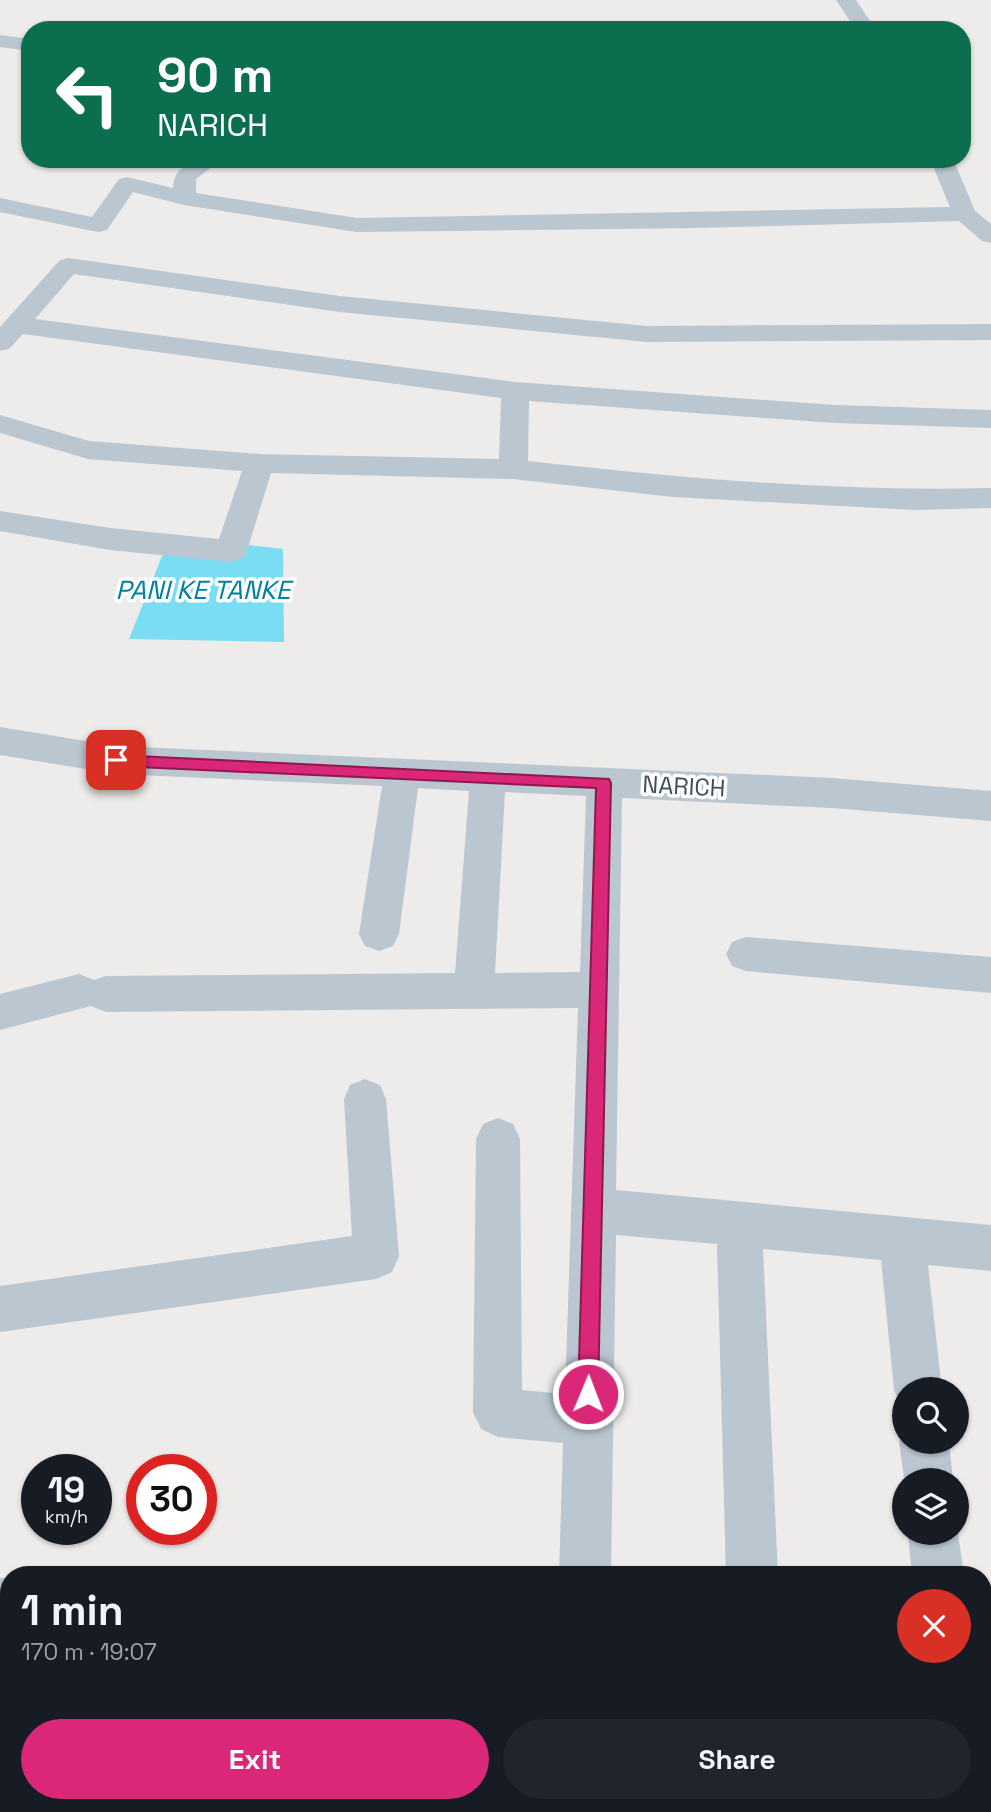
<!DOCTYPE html>
<html lang="en">
<head>
<meta charset="utf-8">
<style>
	:root { --surface:#171b24; --page:#20242c; --text:#f1f3f6; --muted:#9ea1a6; --accent:#db2777 }
	body { margin:0; font-family:"Space Grotesk",sans-serif; background:var(--page); color:var(--text); height:100vh; display:flex; flex-direction:column; font-size:26px; white-space:nowrap }
	* { box-sizing:border-box; margin:0 }
	p { font-size:23px; color:var(--muted) }
	.icon { flex:none; width:38px; height:38px; fill:none; stroke:currentColor; stroke-width:2; stroke-linecap:round; stroke-linejoin:round }
	.map { position:relative; flex:1; overflow:hidden }
	.panel { position:absolute; left:0px; top:1566px; width:992px; height:247px; display:flex; flex-direction:column; background:var(--surface); border-radius:28px 28px 0 0; box-shadow:0 2px 5px #0004 }
	.panel>* { flex:none }
	.banner { position:absolute; left:21px; top:21px; width:950px; height:147px; border-radius:28px; box-shadow:0 2px 5px #0004; background:#0b6e4f; color:#fff; overflow:hidden }
	.buttons { position:absolute; left:892px; top:1377px; display:grid; gap:14px }
	.buttons a { display:grid; place-items:center; width:77px; height:77px; border-radius:50%; background:var(--surface); box-shadow:0 2px 5px #0004; font-size:35px }
	.speed { position:absolute; left:21px; top:1454px; display:flex; gap:14px; font-size:35px; font-weight:700; text-align:center }
	.speed>* { display:grid; place-content:center; width:91px; height:91px; border-radius:50%; background:var(--surface); box-shadow:0 2px 5px #0004; line-height:1 }
	.speed small { font-size:18px; font-weight:400 }
	.speed .limit { border:10px solid #d22; background:#fff; color:#111 }
	.pin { position:absolute; display:grid; place-items:center; width:60px; height:60px; color:#fff; margin:-30px; border-radius:14px; box-shadow:0 4px 10px #0006 }
	.me { position:absolute; width:77px; margin:-38px; rotate:1deg; stroke-linejoin:round; filter:drop-shadow(0 0 5px #0008) }
	.turn { display:flex; align-items:center; gap:24px; height:147px; padding:0 21px; font-size:32px }
	.turn .icon { width:91px; height:91px; stroke-width:2.5 }
	.turn b { display:block; font-size:49px; line-height:60px }
	.round { display:grid; place-items:center; flex:none; width:74px; height:74px; border-radius:37px; background:var(--page) }
	.headline { display:flex; align-items:center; justify-content:space-between; height:119px; padding:0 21px }
	h1 { font-size:42px; font-weight:800; line-height:52px }
	.cta { display:flex; gap:14px; margin-top:auto; padding:14px 21px }
	.cta a { flex:1; height:80px; border-radius:42px; background:var(--accent); color:#fff; font-size:28px; font-weight:800; line-height:80px; text-align:center }
	.cta a+a { background:var(--page); color:var(--text) }
	.map>svg:first-child { display:block }
	.water { fill:#7bddf4 }
	.lines { fill:none; stroke-linecap:round; stroke-linejoin:round }
	.minor { fill:#bac6d0; fill-rule:evenodd }
	.route { fill:#db2777; stroke:#8e194d; stroke-width:2 }
	.labels { text-anchor:middle; dominant-baseline:central; stroke-width:7; stroke-linejoin:round; paint-order:stroke }
	.street-label { font-size:24px; fill:#424f5a; stroke:#fff }
	.water-label { font-size:26px; font-style:italic; fill:#02819f; stroke:#fff }
</style>
</head>
<body>
<div class="map">
<svg width="991" height="1812" viewBox="0 0 991 1812">
	<rect width="100%" height="100%" fill="#eeebeb"/>
	<path class="water" d="M 170,536 L 283,549 L 284,642 L 129,639 Z"/>
	<g class="lines">
		<path class="minor" d="M 836,0 L 856,0 L 876,30 L 856,30 Z
			M 0,35 L 30,39 L 30,51 L 0,47 Z
			M 196,159 L 223,159 L 196,179 L 196,193 L 357,218 L 950,207 L 930,159 L 953,159 L 975,211 L 991,224 L 991,243 L 982,241 L 959,221 L 695,228 L 357,232 L 184,205 L 133,192 L 107,230 L 98,232 L 0,212 L 0,198 L 92,217 L 119,179 L 127,177 L 173,188 C 174,171 182,168 196,159 Z
			M 68,258 L 340,296 L 647,326 L 991,324 L 991,340 L 647,342 L 340,312 L 74,274 L 35,319 L 515,382 L 835,405 L 991,410 L 991,428 L 835,423 L 529,401 L 528,461 C 681,478 836,492 991,488 L 991,508 L 915,510 L 673,497 L 513,479 L 271,473 L 247,551 L 242,559 L 231,562 L 110,550 L 0,531 L 0,511 L 110,528 L 219,539 L 242,471 L 88,459 L 0,433 L 0,415 L 89,441 L 259,454 L 499,459 L 501,398 L 23,334 L 9,349 L 0,351 L 0,327 L 59,261 Z
			M 0,727 L 116,746 L 832,778 L 991,791 L 991,821 L 832,808 L 622,798 L 616,1190 L 991,1225 L 991,1271 L 928,1265 L 942,1390 L 905,1390 L 905,1409 L 901,1407 L 894,1390 L 881,1260 L 763,1249 L 778,1575 L 726,1575 L 717,1244 L 616,1235 L 611,1575 L 559,1575 L 563,1443 L 498,1437 L 481,1429 L 473,1412 L 476,1139 L 483,1124 L 498,1118 L 513,1124 L 520,1139 L 522,1390 L 565,1394 L 578,1008 L 106,1012 L 91,1006 L 0,1030 L 0,994 L 79,974 L 94,980 L 106,976 L 455,973 L 469,791 L 418,788 L 399,934 L 393,946 L 379,951 L 365,946 L 359,934 L 382,786 L 116,774 L 0,755 ZM 505,792 L 586,796 L 580,972 L 495,973 Z
			M 746,937 L 991,957 L 991,993 L 746,971 L 732,966 L 726,954 L 732,942 Z
			M 365,1079 L 380,1085 L 386,1099 L 399,1256 L 392,1272 L 376,1279 L 0,1332 L 0,1286 L 352,1236 L 344,1099 L 350,1085 Z
			M 905,1428 L 905,1442 L 949,1442 L 953,1480 L 905,1480 L 905,1485 L 899,1442 Z
			M 957,1527 L 964,1575 L 912,1575 L 908,1533 L 957,1533 Z
			M 0,1578 L 9,1578 L 9,1632 L 0,1632 Z
			M 984,1676 L 991,1677 L 991,1733 L 984,1731 Z
			M 156,1804 L 214,1804 L 213,1812 L 155,1812 Z
			M 297,1804 L 355,1804 L 356,1812 L 298,1812 Z"/>
	</g>
	<path class="route" d="M 116,755 L 609,779 L 611,783 L 598,1394 L 595,1402 L 588,1404 L 581,1402 L 578,1394 L 596,788 L 116,766 L 109,760 Z"/>
	<g class="labels">
		<g class="street-label">
			<text transform="translate(684 786) rotate(3)">NARICH</text>
		</g>
		<g class="water-label">
			<text x="203" y="590">PANI KE TANKE</text>
		</g>
	</g>
</svg>
<div class="buttons">
<a><svg class="icon" aria-label="search" viewBox="0 0 24 24"><circle cx="10" cy="10" r="6"/><path d="M15 15l6 6"/></svg></a>
<a><svg class="icon" aria-label="layers" viewBox="0 0 24 24"><path d="M12 4l9 5-9 5-9-5zM3 14l9 5 9-5"/></svg></a>
</div>
<div class="speed"><div>19<small>km/h</small></div><div class="limit">30</div></div>
<div class="pin" style="left:116px;top:760px;background:#d93025"><svg class="icon" aria-label="arrive" viewBox="0 0 24 24"><path d="M6 21V4h12l-3 4 3 4H6"/></svg></div>
<svg class="me" style="left:588px;top:1394px" viewBox="-20 -20 40 40"><circle r="17" fill="#db2777" stroke="#fff" stroke-width="3"/><path d="M0-11L8 9 0 5-8 9z" fill="#fff"/></svg>
<div class="banner">
<div class="turn"><svg class="icon" aria-label="left" viewBox="0 0 24 24"><path d="M17 20v-9H6M10 6l-5 5 5 5"/></svg><div><b>90 m</b>NARICH</div></div>
</div>
<section class="panel">
<div class="headline"><div><h1>1 min</h1><p>170 m · 19:07</p></div><a class="round" style="background:#d93025;color:#fff"><svg class="icon" aria-label="close" viewBox="0 0 24 24"><path d="M6 6l12 12M18 6L6 18"/></svg></a></div>
<div class="cta"><a>Exit</a><a>Share</a></div>
</section>
</div>
</body>
</html>
